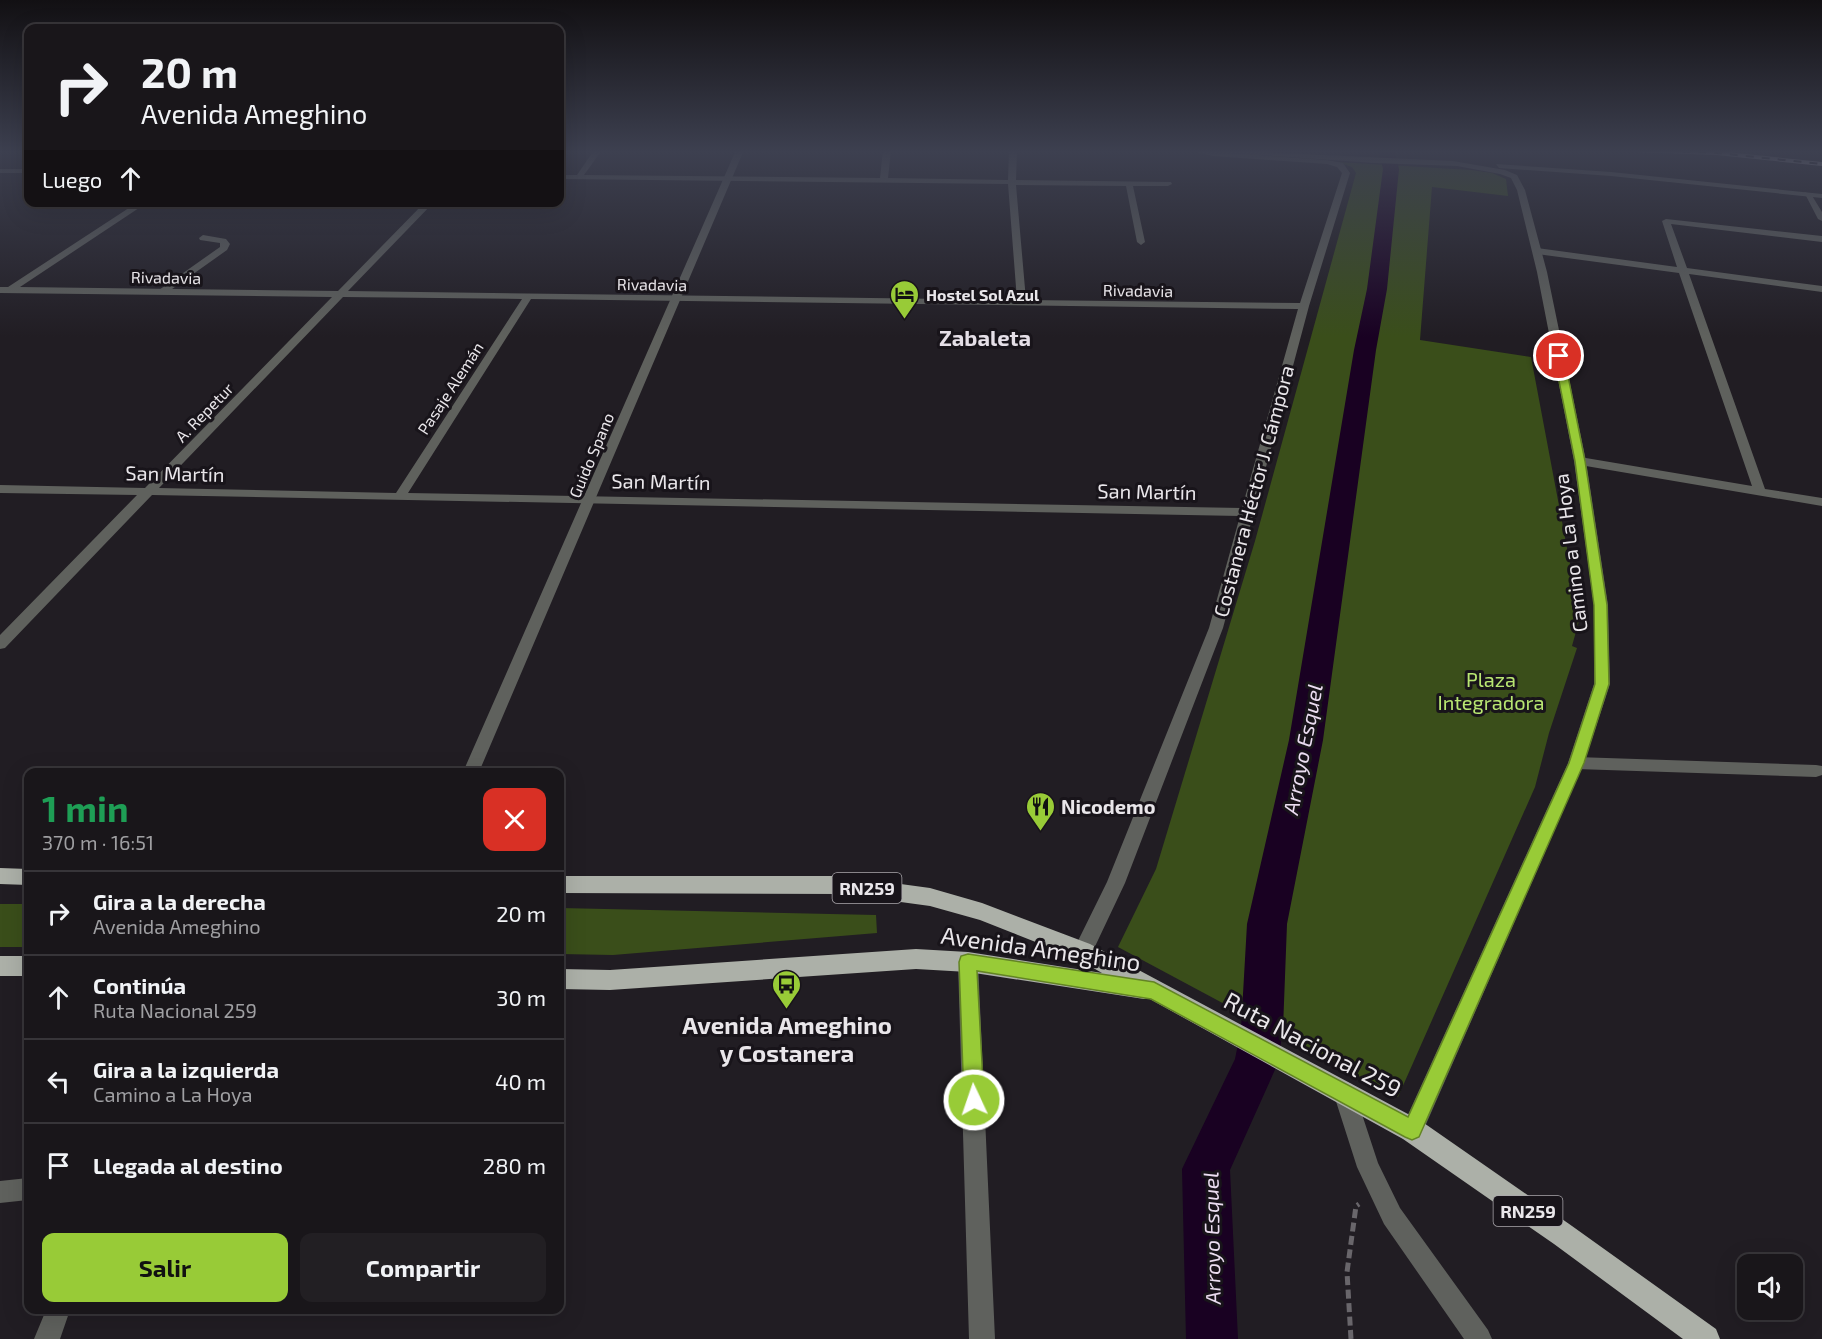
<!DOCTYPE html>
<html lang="es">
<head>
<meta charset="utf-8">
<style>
	:root { --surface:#19161a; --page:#221f23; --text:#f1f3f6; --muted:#9f9fa2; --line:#373539; --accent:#98cb37 }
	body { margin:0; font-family:"Exo 2",sans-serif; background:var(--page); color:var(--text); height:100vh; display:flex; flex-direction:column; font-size:22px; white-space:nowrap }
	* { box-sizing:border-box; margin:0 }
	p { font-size:20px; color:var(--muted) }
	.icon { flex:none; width:33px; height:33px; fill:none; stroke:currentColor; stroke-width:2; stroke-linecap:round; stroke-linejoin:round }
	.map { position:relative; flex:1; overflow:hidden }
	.details { position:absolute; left:24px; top:768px; width:540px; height:546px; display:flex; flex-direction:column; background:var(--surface); border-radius:12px; box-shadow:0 6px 24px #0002,0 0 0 2px var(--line) }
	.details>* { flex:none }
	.banner { position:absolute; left:24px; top:24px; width:540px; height:183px; border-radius:12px; box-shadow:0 6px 24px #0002,0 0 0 2px var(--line); background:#19161a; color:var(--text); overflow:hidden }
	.buttons { position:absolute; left:1737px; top:1254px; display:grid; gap:12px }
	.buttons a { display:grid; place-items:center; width:66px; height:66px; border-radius:12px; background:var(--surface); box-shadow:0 6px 24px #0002,0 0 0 2px var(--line); font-size:30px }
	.pin { position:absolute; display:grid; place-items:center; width:51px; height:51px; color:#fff; margin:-26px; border:3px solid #fff; border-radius:50%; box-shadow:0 2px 6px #0007 }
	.me { position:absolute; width:66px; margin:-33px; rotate:357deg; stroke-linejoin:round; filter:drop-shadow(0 0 4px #0008) }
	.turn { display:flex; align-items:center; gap:21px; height:126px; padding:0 18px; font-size:27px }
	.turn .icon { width:78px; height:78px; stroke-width:2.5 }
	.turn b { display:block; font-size:42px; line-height:51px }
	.then { display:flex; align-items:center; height:57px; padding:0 18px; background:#0003; gap:12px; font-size:22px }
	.round { display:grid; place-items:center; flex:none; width:63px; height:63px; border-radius:12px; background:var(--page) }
	.overview { display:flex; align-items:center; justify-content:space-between; height:102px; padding:0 18px }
	h1 { font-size:36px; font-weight:700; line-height:45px; color:#1e9e55 }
	.action { display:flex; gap:12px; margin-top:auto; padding:12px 18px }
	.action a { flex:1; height:69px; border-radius:12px; background:var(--accent); color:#111; font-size:24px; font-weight:700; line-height:69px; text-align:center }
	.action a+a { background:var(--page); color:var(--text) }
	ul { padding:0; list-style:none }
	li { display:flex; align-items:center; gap:18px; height:84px; padding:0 18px; border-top:2px solid var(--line) }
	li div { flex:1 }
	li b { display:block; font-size:22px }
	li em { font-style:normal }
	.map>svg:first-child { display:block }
	.green { fill:#3a4e1a }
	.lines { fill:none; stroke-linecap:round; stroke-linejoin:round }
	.canal { fill:#190122; fill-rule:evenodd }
	.path { stroke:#69666b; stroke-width:5; stroke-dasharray:9 4.5; stroke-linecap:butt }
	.service { fill:#5f615d; fill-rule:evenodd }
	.minor { fill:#5f615d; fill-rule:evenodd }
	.tertiary { fill:#5f615d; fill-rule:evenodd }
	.trunk { fill:#acb0a8; fill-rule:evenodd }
	.rail-casing { stroke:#d3d0d4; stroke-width:4 }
	.rail { stroke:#18141a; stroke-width:2; stroke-dasharray:8; stroke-linecap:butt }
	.route { fill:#98cb37; stroke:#638424; stroke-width:1.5 }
	.labels { text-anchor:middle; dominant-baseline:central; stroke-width:6; stroke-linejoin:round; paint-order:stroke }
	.far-street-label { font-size:16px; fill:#e9e6ea; stroke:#18141a }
	.far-poi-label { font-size:16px; font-weight:bold; fill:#e9e6ea; stroke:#18141a; text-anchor:start }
	.shield { fill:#18141a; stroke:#aaa7ac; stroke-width:1.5 }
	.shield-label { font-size:18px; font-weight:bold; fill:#e9e6ea }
	.street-label { font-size:20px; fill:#e9e6ea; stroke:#18141a }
	.park-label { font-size:20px; fill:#b9e772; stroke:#18141a }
	.poi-label { font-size:20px; font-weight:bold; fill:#e9e6ea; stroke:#18141a; text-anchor:start }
	.water-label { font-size:21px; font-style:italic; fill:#ebddf1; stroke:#18141a }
	.far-district-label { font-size:22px; font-weight:bold; fill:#e5dfe7; stroke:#18141a }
	.near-street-label { font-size:24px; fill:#e9e6ea; stroke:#18141a }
	.near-poi-label { font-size:24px; font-weight:bold; fill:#e9e6ea; stroke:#18141a }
</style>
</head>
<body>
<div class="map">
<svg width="1822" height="1339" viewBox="0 0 1822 1339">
	<rect width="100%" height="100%" fill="#211d23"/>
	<path class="green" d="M 1337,162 L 1471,170 L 1492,173 L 1506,179 L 1508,196 L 1432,187 L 1420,340 L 1531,357 L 1580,617 L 1572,646 L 1577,648 L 1549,733 L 1535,787 L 1398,1097 L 1118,947 L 1156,869 L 1255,541 L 1356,173 L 1352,167 Z
		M 0,904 L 28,904 L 28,947 L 0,947 Z
		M 560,908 L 876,915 L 877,933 L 613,955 L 560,954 Z"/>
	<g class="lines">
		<path class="canal" d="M 1378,150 L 1394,150 L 1399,169 L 1387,289 L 1376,350 L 1323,740 L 1287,924 L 1283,1029 L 1278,1063 L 1230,1170 L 1238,1339 L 1186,1339 L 1182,1169 L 1235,1059 L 1241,1029 L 1247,924 L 1289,740 L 1354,350 L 1367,289 L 1383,169 Z"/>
		<path class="path" d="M 1351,1339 L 1347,1272 L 1356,1206 L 1359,1204"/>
		<path class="service" d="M 1804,192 L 1811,194 L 1822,212 L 1822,221 L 1818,219 Z
			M 1666,219 L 1822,236 L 1822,242 L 1671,224 L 1687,268 L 1822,286 L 1822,292 L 1689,274 L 1765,489 L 1822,498 L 1822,506 L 1580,465 L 1574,461 L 1580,457 L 1752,486 L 1679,273 L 1537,254 L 1533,251 L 1537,248 L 1677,267 L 1662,221 Z
			M 203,235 L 226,239 L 230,244 L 227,250 L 165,294 L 159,294 L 159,290 L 220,247 L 220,243 L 200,240 L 199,238 Z
			M 1576,757 L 1816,765 L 1822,766 L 1822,775 L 1816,777 L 1576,769 L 1570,767 L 1568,763 L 1570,759 Z
			M 1344,1081 L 1352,1084 L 1378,1163 L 1400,1208 L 1488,1330 L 1492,1339 L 1464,1339 L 1384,1224 L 1357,1167 L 1333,1092 L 1336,1084 Z
			M 28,1178 L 28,1200 L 0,1203 L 0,1181 Z
			M 46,1310 L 70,1310 L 60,1339 L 34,1339 Z"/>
		<path class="minor" d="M 594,150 L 602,150 L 584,175 L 880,178 L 883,150 L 891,150 L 888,178 L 1008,180 L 1009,150 L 1017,150 L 1016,180 L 1171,182 L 1172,184 L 1168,186 L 1133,186 L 1145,242 L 1141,245 L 1137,242 L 1126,186 L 1016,185 L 1026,300 L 1300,303 L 1342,173 L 1337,167 L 1327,164 L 1213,156 L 1188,150 L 1327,160 L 1343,163 L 1350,173 L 1309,306 L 1223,628 L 1125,883 L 1090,957 L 1083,960 L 1076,957 L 1073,951 L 1107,882 L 1209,628 L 1240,516 L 152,495 L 5,648 L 0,649 L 0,635 L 137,495 L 0,493 L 0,485 L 145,488 L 332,297 L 0,293 L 0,287 L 8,287 L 138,202 L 148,202 L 20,287 L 338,291 L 425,202 L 434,202 L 348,291 L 1017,300 L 1008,184 L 560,179 L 560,175 L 577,175 ZM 343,297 L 522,299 L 396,493 L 159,488 ZM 531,299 L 1298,309 L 1242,508 L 408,493 Z
			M 0,169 L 28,169 L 28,173 L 0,173 Z
			M 968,953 L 975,956 L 978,962 L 995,1339 L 969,1339 L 958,962 L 961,956 Z"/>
		<path class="tertiary" d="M 736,150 L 744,150 L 479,772 L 463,772 Z
			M 1213,150 L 1453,161 L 1505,170 L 1517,175 L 1525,190 L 1547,272 L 1586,461 L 1608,605 L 1610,684 L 1584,763 L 1420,1138 L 1412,1141 L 1404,1138 L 1401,1130 L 1568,763 L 1594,684 L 1594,605 L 1574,461 L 1537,272 L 1517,190 L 1511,178 L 1500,174 L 1457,166 L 1374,163 L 1217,152 Z
			M 1496,164 L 1611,172 L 1822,194 L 1822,198 L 1611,176 L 1499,168 Z"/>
		<path class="trunk" d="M 0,868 L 28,869 L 28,885 L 0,884 Z
			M 842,876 L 930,888 L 982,903 L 1090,944 L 1421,1121 L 1572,1226 L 1716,1329 L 1720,1339 L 1683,1339 L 1554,1244 L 1403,1139 L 1148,998 L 1144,999 L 968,972 L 916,969 L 610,990 L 560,989 L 560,969 L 610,970 L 916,949 L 968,952 L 1102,973 L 1076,958 L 980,920 L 930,906 L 842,894 L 560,893 L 560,876 Z
			M 0,956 L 28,956 L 28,976 L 0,976 Z"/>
		<defs>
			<path id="rail" d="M 1634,150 L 1717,153 L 1822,164"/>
		</defs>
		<use href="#rail" class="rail-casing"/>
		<use href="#rail" class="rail"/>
	</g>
	<linearGradient id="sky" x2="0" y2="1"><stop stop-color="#121013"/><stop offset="0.45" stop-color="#3d4050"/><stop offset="1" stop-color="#3d4050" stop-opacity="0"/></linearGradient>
	<rect width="1822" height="337" fill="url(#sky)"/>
	<path class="route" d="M 1559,353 L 1564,356 L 1585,461 L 1607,605 L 1609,684 L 1584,763 L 1419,1137 L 1412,1140 L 1405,1137 L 1151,999 L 977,971 L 984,1100 L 981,1106 L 974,1109 L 967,1106 L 964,1100 L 959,962 L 961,956 L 968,954 L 1154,982 L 1408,1117 L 1569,763 L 1595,684 L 1594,605 L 1575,461 L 1554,356 Z"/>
	<defs>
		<symbol id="hotel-pin" viewBox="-11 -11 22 30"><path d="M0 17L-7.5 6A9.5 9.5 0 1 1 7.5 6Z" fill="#98cb37" stroke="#18141a"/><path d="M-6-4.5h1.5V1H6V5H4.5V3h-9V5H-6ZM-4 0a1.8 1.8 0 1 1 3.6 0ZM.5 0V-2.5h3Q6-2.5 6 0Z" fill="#111"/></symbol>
		<symbol id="restaurant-pin" viewBox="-11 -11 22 30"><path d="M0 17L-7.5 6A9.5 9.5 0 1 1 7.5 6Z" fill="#98cb37" stroke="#18141a"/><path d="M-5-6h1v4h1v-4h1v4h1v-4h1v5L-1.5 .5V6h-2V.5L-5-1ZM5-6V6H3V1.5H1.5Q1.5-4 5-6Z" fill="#111"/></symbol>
		<symbol id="bus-pin" viewBox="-11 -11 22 30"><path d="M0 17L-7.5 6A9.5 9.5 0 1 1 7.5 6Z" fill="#98cb37" stroke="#18141a"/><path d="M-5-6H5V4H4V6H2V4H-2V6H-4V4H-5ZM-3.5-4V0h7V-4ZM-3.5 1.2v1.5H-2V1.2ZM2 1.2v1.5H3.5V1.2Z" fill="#111"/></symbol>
	</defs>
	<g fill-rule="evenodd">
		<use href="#hotel-pin" x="888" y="278" width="33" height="45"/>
		<use href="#restaurant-pin" x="1024" y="790" width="33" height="45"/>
		<use href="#bus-pin" x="770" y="968" width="33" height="45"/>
	</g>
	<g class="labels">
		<g class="far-street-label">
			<text transform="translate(166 277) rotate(1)">Rivadavia</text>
			<text transform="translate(652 284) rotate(1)">Rivadavia</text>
			<text transform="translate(1138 290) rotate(1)">Rivadavia</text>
			<text transform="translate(450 388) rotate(-57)">Pasaje Alemán</text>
			<text transform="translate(204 412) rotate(-46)">A. Repetur</text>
			<text transform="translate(591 455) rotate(-67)">Guido Spano</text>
		</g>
		<g class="far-poi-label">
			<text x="926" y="294">Hostel Sol Azul</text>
		</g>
		<g class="shield">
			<rect x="832.5" y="873" width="69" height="30" rx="4.5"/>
			<rect x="1493.5" y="1196" width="69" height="30" rx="4.5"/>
		</g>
		<g class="shield-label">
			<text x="867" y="888">RN259</text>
			<text x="1528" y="1211">RN259</text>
		</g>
		<g class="street-label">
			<text transform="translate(175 473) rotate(1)">San Martín</text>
			<text transform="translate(661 481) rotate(1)">San Martín</text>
			<text transform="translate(1147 491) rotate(1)">San Martín</text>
			<text transform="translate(1253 491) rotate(-75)">Costanera Héctor J. Cámpora</text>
			<text transform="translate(1570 553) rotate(-97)">Camino a La Hoya</text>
		</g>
		<g class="park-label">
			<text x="1491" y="679">Plaza<tspan x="1491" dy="23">Integradora</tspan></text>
		</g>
		<g class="poi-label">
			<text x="1061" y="806">Nicodemo</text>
		</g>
		<g class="water-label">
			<text transform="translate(1302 749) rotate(-79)">Arroyo Esquel</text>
			<text transform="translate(1211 1238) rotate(-91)">Arroyo Esquel</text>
		</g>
		<g class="far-district-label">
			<text x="985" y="337">Zabaleta</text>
		</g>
		<g class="near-street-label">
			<text transform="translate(1041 948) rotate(8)">Avenida Ameghino</text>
			<text transform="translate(1313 1044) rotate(28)">Ruta Nacional 259</text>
		</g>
		<g class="near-poi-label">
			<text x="787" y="1024">Avenida Ameghino<tspan x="787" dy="28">y Costanera</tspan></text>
		</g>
	</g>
</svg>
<div class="buttons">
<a><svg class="icon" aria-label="sound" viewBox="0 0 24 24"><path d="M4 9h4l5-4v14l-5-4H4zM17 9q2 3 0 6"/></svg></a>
</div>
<div class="pin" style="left:1559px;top:356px;background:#d93025"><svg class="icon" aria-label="arrive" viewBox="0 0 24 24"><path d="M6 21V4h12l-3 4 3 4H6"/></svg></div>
<svg class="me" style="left:974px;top:1100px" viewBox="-20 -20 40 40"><circle r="17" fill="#98cb37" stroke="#fff" stroke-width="3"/><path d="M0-11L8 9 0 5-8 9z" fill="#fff"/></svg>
<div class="banner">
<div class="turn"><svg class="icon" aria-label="right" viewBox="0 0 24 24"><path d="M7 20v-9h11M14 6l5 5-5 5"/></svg><div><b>20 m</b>Avenida Ameghino</div></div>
<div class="then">Luego<svg class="icon" aria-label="ahead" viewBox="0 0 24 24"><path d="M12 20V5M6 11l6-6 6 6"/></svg></div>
</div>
<section class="details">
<div class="overview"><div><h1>1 min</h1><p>370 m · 16:51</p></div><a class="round" style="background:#d93025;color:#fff"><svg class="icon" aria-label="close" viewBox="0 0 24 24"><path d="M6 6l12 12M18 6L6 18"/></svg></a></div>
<ul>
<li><svg class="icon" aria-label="right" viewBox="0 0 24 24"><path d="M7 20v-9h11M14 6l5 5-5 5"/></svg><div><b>Gira a la derecha</b><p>Avenida Ameghino</p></div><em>20 m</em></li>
<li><svg class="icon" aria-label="ahead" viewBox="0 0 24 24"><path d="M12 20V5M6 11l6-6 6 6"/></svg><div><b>Continúa</b><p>Ruta Nacional 259</p></div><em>30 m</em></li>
<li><svg class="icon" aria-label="left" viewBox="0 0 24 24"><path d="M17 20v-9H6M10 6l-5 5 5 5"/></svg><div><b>Gira a la izquierda</b><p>Camino a La Hoya</p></div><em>40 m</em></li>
<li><svg class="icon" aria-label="arrive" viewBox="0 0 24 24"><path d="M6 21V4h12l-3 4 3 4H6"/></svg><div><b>Llegada al destino</b></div><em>280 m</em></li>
</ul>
<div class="action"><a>Salir</a><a>Compartir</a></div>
</section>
</div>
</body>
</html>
